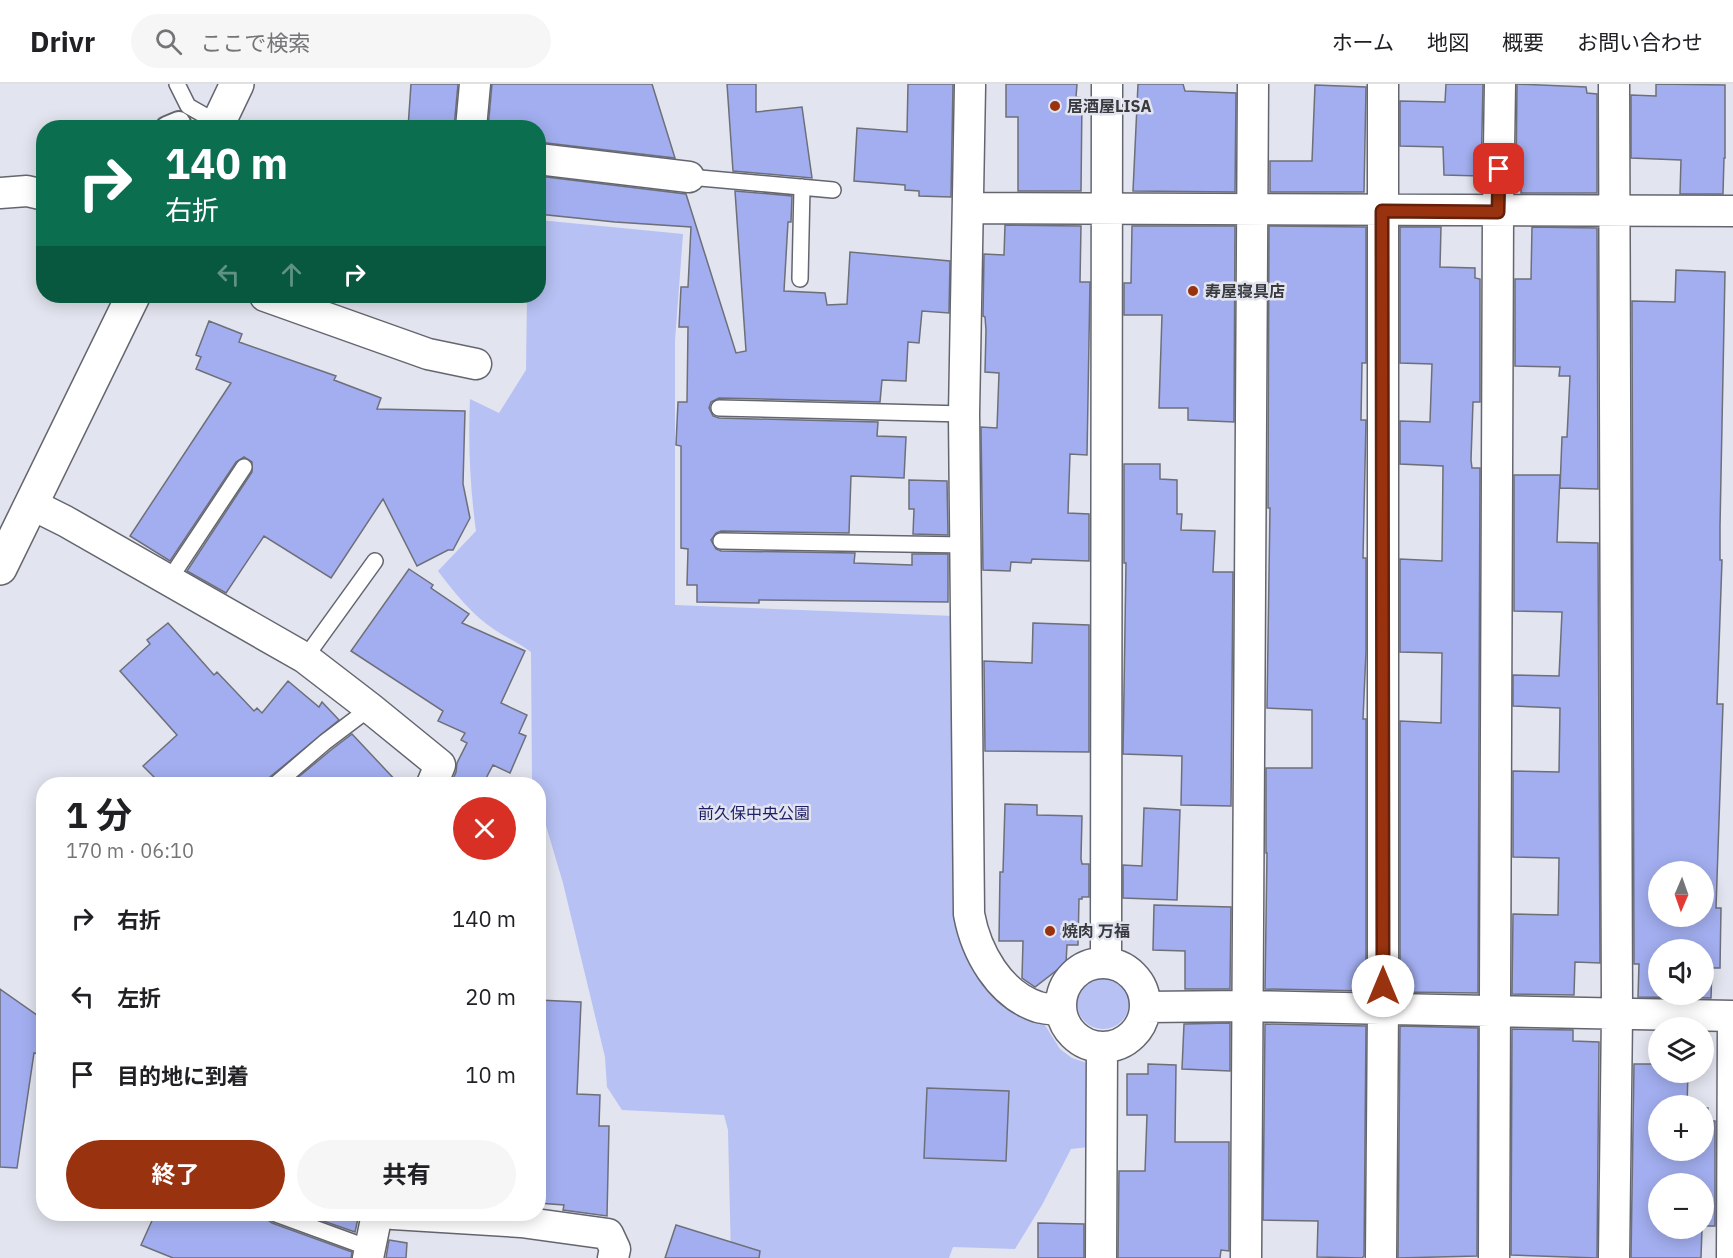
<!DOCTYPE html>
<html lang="ja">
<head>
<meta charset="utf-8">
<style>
	:root { --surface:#fff; --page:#f6f6f6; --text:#202124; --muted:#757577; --line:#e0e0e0; --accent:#98320f }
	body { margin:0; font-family:"IBM Plex Sans","Noto Sans JP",sans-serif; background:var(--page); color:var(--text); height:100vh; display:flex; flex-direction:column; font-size:22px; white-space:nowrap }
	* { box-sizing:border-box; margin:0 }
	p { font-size:20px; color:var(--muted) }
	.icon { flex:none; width:33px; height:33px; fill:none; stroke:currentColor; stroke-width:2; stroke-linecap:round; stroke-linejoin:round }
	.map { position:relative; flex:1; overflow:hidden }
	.drawer { position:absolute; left:36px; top:693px; width:510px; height:444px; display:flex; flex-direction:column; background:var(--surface); border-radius:24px; box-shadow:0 3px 15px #0003 }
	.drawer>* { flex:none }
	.guide { position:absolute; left:36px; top:36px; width:510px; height:183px; border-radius:24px; box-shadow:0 3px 15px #0003; background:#0b6e4f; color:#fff; overflow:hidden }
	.needle { width:39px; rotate:182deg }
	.buttons { position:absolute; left:1648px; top:777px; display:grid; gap:12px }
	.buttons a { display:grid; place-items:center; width:66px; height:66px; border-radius:50%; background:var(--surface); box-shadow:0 3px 15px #0003; font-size:30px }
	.pin { position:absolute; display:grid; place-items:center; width:51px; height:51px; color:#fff; margin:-26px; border-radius:12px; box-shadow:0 3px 9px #0006 }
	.me { position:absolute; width:66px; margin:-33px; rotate:0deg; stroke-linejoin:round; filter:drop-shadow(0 0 4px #0008) }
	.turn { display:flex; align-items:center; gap:21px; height:126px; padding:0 30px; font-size:27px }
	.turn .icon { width:78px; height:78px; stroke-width:2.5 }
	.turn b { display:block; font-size:42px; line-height:51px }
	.lanes { display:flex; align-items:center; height:57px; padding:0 30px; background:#0003; justify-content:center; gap:30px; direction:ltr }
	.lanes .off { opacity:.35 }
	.round { display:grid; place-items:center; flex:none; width:63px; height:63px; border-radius:32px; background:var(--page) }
	.summary { display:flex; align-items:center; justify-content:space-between; height:102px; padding:0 30px }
	h1 { font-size:36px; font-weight:700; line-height:45px }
	.action { display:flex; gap:12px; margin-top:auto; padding:12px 30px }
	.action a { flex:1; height:69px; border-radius:36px; background:var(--accent); color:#fff; font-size:24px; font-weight:700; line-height:69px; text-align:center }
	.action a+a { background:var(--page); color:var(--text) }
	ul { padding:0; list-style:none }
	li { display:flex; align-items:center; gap:18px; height:78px; padding:0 30px }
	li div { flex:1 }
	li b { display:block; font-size:22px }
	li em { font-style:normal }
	header { display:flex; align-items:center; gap:36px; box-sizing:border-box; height:84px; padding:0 30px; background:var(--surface); border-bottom:2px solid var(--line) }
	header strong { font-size:28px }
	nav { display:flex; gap:33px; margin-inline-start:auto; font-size:21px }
	.search { width:420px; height:54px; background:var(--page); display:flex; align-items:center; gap:15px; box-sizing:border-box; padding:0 21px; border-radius:33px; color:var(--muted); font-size:22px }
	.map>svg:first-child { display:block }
	.green { fill:#b7c1f3 }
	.building { fill:#a2aeef; stroke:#6d6f79; stroke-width:1.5; fill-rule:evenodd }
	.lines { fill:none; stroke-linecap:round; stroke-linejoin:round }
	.service-casing { stroke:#64666f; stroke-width:18 }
	.pedestrian-casing { stroke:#64666f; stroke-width:26 }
	.minor-casing { stroke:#64666f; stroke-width:33 }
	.tertiary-casing { stroke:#64666f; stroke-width:36 }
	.service { stroke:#fff; stroke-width:15 }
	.pedestrian { stroke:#fff; stroke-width:22 }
	.minor { stroke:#fff; stroke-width:30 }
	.tertiary { stroke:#fff; stroke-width:33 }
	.route-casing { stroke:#63200a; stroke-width:15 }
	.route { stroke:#98320f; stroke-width:10 }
	.poi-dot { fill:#98320f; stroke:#e2e4ef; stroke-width:2 }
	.labels { text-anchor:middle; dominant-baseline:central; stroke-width:5; stroke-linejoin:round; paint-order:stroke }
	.poi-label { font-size:16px; font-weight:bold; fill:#393a3e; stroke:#e2e4ef; text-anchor:start }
	.park-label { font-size:16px; fill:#1f1e68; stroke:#e2e4ef }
</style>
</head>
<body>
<header>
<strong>Drivr</strong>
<div class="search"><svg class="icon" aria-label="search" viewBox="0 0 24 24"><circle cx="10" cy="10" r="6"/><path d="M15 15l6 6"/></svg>ここで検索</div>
<nav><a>ホーム</a><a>地図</a><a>概要</a><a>お問い合わせ</a></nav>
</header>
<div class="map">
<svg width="1733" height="1174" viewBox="0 0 1733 1174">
	<rect width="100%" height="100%" fill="#e2e4ef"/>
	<path class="green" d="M 539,136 L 683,150 L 675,257 L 675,521 L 954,532 L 959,850 L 1043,938 L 1060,965 L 1072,974 L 1090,980 L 1089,1063 L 1071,1065 L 1042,1121 L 1015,1165 L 953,1163 L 949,1174 L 731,1174 L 728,1046 L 724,1031 L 622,1026 L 607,1003 L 605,973 L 563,799 L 539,718 L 538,700 L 533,700 L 532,697 L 531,568 C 519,559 507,554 495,546 C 472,531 454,508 438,487 L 476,447 C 470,403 468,359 470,315 L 499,329 L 526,286 L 527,212 L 538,212 Z
		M1077 919a26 26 0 1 1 52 0a26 26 0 1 1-52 0Z"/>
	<path class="building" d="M 411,0 L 458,0 L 454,44 L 408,44 Z
		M 492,0 L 652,0 L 675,74 L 538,58 L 538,44 L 488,44 Z
		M 727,0 L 756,0 L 756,28 L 802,23 L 812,94 L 733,87 Z
		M 908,0 L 953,0 L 951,113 L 919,112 L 919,107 L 905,106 L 905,101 L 854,97 L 857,44 L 907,48 Z
		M 1006,0 L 1077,0 L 1076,13 L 1082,14 L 1081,107 L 1018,107 L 1018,33 L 1006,33 Z
		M 1138,0 L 1183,0 L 1185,7 L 1236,9 L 1235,108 L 1133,107 Z
		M 1446,0 L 1483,0 L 1481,92 L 1444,91 L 1443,63 L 1400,62 L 1400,17 L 1445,18 Z
		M 1517,0 L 1586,3 L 1587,9 L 1597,10 L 1597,109 L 1521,109 L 1521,94 L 1516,93 Z
		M 1656,0 L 1725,1 L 1725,74 L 1724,74 L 1723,110 L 1680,110 L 1681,76 L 1631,74 L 1631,11 L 1656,12 Z
		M 1315,1 L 1366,3 L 1364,108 L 1270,108 L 1270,77 L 1312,77 Z
		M 538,92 L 686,110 L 736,269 L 746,267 L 735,107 L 792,112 L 791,138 L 788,138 L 784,207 L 825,209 L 827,221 L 847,220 L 850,168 L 950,177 L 949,229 L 922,227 L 919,259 L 908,258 L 906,297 L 882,296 L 880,318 L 719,314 L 711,318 L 709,324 L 713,332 L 719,334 L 878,338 L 877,352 L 906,353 L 904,394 L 851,392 L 849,449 L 721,447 L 716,449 L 711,456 L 716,465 L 721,467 L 855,469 L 854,479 L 912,481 L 912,470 L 948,470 L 948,518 L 759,516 L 759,519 L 697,518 L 697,501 L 687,501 L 688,465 L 681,464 L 681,362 L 676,361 L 678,318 L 687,318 L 688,243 L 679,243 L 681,203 L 688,203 L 691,143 L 615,138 L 538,130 Z
		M 1005,141 L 1081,142 L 1080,198 L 1090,198 L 1087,371 L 1070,370 L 1068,429 L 1089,430 L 1089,477 L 1032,475 L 1031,479 L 1011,478 L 1010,487 L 983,486 L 981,343 L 997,344 L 999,289 L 985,288 L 986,246 L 985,233 L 983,232 L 984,170 L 1004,171 Z
		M 1132,142 L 1235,142 L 1234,338 L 1188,336 L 1188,324 L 1159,324 L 1162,231 L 1124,231 L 1124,199 L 1131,199 Z
		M 1269,142 L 1366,143 L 1366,279 L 1362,279 L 1361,336 L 1366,336 L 1363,474 L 1366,474 L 1366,567 L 1363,635 L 1366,635 L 1366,907 L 1265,905 L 1267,769 L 1266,769 L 1266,684 L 1312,684 L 1312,626 L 1267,624 L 1270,424 L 1268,424 Z
		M 1400,143 L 1441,143 L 1440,183 L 1475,184 L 1475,194 L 1480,195 L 1480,318 L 1473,318 L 1471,376 L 1472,384 L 1480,384 L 1478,909 L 1400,908 L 1400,637 L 1441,639 L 1442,569 L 1400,568 L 1400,475 L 1442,477 L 1443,382 L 1400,380 L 1400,337 L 1430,338 L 1432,280 L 1400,279 Z
		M 1532,143 L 1597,144 L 1598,405 L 1560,404 L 1562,353 L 1567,353 L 1570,292 L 1559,292 L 1560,283 L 1515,282 L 1515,195 L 1531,195 Z
		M 1676,186 L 1725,188 L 1720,442 L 1720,476 L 1722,476 L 1717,620 L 1723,620 L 1716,824 L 1721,824 L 1720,884 L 1712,884 L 1711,914 L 1638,913 L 1639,880 L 1634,880 L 1632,217 L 1675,218 ZM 1659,788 L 1704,788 L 1704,832 L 1659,832 ZM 1659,866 L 1704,866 L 1704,910 L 1659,910 Z
		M 209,237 L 242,250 L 239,258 L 336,292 L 334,296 L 381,314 L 377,325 L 465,327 L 463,400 L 470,434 L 453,466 L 448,466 L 417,482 L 383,415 L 331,494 L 264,452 L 226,509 L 187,487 L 252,388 L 252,378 L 244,373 L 236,378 L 170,477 L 130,452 L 231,299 L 196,285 L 201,273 L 196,271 Z
		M 1124,380 L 1160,380 L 1160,395 L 1177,396 L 1177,430 L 1182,430 L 1181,446 L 1215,447 L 1213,488 L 1233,488 L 1231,722 L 1181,721 L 1182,672 L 1123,670 L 1126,479 L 1124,479 Z
		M 1514,391 L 1560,391 L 1557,458 L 1598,459 L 1600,879 L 1575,878 L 1574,911 L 1512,910 L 1513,830 L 1558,831 L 1559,774 L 1513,773 L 1513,687 L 1559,688 L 1560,624 L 1513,622 L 1513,591 L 1559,592 L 1562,528 L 1514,527 Z
		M 909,396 L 947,397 L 948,451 L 913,450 L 914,425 L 909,425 Z
		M 409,485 L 433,501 L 431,504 L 469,530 L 462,539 L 525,567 L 501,619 L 527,631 L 519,649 L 526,652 L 510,689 L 493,681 L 483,700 L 451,700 L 456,688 L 457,679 L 467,659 L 461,656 L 465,649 L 438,637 L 443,627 L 351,567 Z
		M 168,539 L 214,591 L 217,588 L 254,627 L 257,624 L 262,629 L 288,597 L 319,623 L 322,618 L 339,636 L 270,693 L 266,700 L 161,700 L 143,682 L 177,651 L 120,587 L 150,560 L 147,556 Z
		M 1033,539 L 1089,541 L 1089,668 L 985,667 L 984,577 L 1032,579 Z
		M 352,650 L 399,700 L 290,700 L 331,666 Z
		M 1005,720 L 1037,721 L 1037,731 L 1082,732 L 1081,775 L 1082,780 L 1089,780 L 1089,813 L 1082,813 L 1082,815 L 1079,815 L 1078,861 L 1067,861 L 1066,879 L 1035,903 L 1022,894 L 1023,857 L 999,857 L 1000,788 L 1003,788 Z
		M 1144,724 L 1180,726 L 1177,816 L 1123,814 L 1123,781 L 1142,782 Z
		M 1154,821 L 1231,823 L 1230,905 L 1185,905 L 1185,867 L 1153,866 Z
		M 0,905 L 44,936 L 44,971 L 34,969 L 17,1084 L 0,1083 Z
		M 538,916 L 581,918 L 577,1010 L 600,1011 L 599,1042 L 609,1042 L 607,1132 L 563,1126 L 564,1121 L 538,1119 Z
		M 1230,939 L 1230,987 L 1182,985 L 1184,940 Z
		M 1265,940 L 1366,942 L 1364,1172 L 1362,1174 L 1317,1173 L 1318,1137 L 1263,1136 Z
		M 1400,942 L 1478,944 L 1477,1172 L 1398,1174 Z
		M 1512,945 L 1573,946 L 1573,957 L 1599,958 L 1597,1174 L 1511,1171 Z
		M 1148,980 L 1176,981 L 1175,1058 L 1229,1058 L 1229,1167 L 1221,1166 L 1220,1174 L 1118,1174 L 1119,1087 L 1145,1087 L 1147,1031 L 1127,1031 L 1127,990 L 1148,990 Z
		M 1634,980 L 1659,980 L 1659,988 L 1688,988 L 1687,1022 L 1659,1022 L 1659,1066 L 1704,1066 L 1704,1024 L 1708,1024 L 1707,1037 L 1715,1037 L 1715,1142 L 1704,1142 L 1704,1100 L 1659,1100 L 1659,1144 L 1702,1144 L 1701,1174 L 1631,1174 Z
		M 927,1004 L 1009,1007 L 1006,1077 L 924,1074 Z
		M 155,1130 L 267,1130 L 268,1136 L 272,1139 L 352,1168 L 351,1174 L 173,1174 L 141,1161 Z
		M 303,1130 L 359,1130 L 355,1148 Z
		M 1038,1139 L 1084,1140 L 1084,1174 L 1038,1174 Z
		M 676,1141 L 760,1167 L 759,1174 L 665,1174 Z
		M 389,1156 L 407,1159 L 406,1174 L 386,1174 Z"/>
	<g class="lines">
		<defs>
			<path id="service" d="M 177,0 L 188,22 L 218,39
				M 689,93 L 833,106
				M 800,195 L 802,103
				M 719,324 L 964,330
				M 721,457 L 966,461
				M 169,496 L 244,383
				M 305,574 L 375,477
				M 276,700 L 325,658 L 370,624
				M 276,1130 L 369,1164"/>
			<path id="pedestrian" d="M 167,44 L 179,39"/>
			<path id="minor" d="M 970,2 L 964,330 L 969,830 C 976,868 999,910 1038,923 C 1045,925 1054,925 1061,927
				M 471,44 L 475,0
				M 538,75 L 689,93
				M 0,109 L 27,107 L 44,111
				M 969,124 L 1733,127
				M 265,212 L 428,270 L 476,280
				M 31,420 L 65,437 L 305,574 L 370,624 L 440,681 L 432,700
				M 1106,879 L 1107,0
				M1061 921a42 42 0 1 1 84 0a42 42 0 1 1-84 0Z
				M 1145,923 L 1247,922 L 1733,932
				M 393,1130 L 521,1138 L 608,1150 L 615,1165 L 613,1174
				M 368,1174 L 377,1130
				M 1101,1174 L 1102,963
				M 1246,1174 L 1253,0
				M 1381,1174 L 1383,925 L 1383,0
				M 1494,1174 L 1498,128 L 1500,0
				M 1614,1174 L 1617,930 L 1614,0
				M 1732,1174 L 1733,937"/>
			<path id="tertiary" d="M 216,44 L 237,0
				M 0,484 L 133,212"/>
		</defs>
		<use href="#service" class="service-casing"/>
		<use href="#pedestrian" class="pedestrian-casing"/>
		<use href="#minor" class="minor-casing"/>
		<use href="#tertiary" class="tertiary-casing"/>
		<use href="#service" class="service"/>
		<use href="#pedestrian" class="pedestrian"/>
		<use href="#minor" class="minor"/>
		<use href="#tertiary" class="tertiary"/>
	</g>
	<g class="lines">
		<defs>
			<path id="route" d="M 1383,902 L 1382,127 L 1498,128 L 1499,85"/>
		</defs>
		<use href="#route" class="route-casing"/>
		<use href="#route" class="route"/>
	</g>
	<g class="poi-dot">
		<circle cx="1055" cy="22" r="6"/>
		<circle cx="1193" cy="207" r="6"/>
		<circle cx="1050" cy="847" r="6"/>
	</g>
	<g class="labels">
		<g class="poi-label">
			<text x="1067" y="22">居酒屋LISA</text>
			<text x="1205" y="207">寿屋寝具店</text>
			<text x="1062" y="847">焼肉 万福</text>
		</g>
		<g class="park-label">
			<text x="754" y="729">前久保中央公園</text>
		</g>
	</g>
</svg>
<div class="buttons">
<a><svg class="needle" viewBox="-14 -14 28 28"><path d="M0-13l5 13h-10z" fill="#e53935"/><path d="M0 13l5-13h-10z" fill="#757577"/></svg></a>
<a><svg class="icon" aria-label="sound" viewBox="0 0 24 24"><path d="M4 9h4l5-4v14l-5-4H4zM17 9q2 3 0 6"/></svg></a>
<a><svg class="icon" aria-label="layers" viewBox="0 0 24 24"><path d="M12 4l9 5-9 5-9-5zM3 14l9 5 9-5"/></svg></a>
<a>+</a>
<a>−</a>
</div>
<div class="pin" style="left:1499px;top:85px;background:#d93025"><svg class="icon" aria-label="arrive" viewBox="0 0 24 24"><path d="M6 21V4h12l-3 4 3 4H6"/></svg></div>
<svg class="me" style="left:1383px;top:902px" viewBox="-20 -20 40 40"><circle r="19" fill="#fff"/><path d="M0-13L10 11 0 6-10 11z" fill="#98320f"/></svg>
<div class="guide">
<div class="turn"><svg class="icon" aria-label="right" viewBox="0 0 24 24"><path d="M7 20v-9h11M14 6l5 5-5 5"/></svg><div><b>140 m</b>右折</div></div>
<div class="lanes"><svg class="icon off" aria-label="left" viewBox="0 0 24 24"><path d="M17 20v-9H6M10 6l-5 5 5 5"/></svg><svg class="icon off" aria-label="ahead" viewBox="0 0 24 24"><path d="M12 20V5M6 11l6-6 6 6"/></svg><svg class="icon" aria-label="right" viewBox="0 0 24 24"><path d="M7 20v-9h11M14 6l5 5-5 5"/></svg></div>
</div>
<section class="drawer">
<div class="summary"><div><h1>1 分</h1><p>170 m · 06:10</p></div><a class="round" style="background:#d93025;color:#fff"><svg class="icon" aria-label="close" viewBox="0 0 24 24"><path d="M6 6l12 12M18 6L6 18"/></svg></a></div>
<ul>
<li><svg class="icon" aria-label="right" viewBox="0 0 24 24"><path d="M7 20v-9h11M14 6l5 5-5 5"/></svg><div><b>右折</b></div><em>140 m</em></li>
<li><svg class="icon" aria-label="left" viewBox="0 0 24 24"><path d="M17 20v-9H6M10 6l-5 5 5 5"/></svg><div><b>左折</b></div><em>20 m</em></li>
<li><svg class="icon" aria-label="arrive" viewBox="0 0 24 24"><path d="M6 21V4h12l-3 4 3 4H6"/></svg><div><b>目的地に到着</b></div><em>10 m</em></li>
</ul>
<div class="action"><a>終了</a><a>共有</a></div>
</section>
</div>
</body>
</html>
